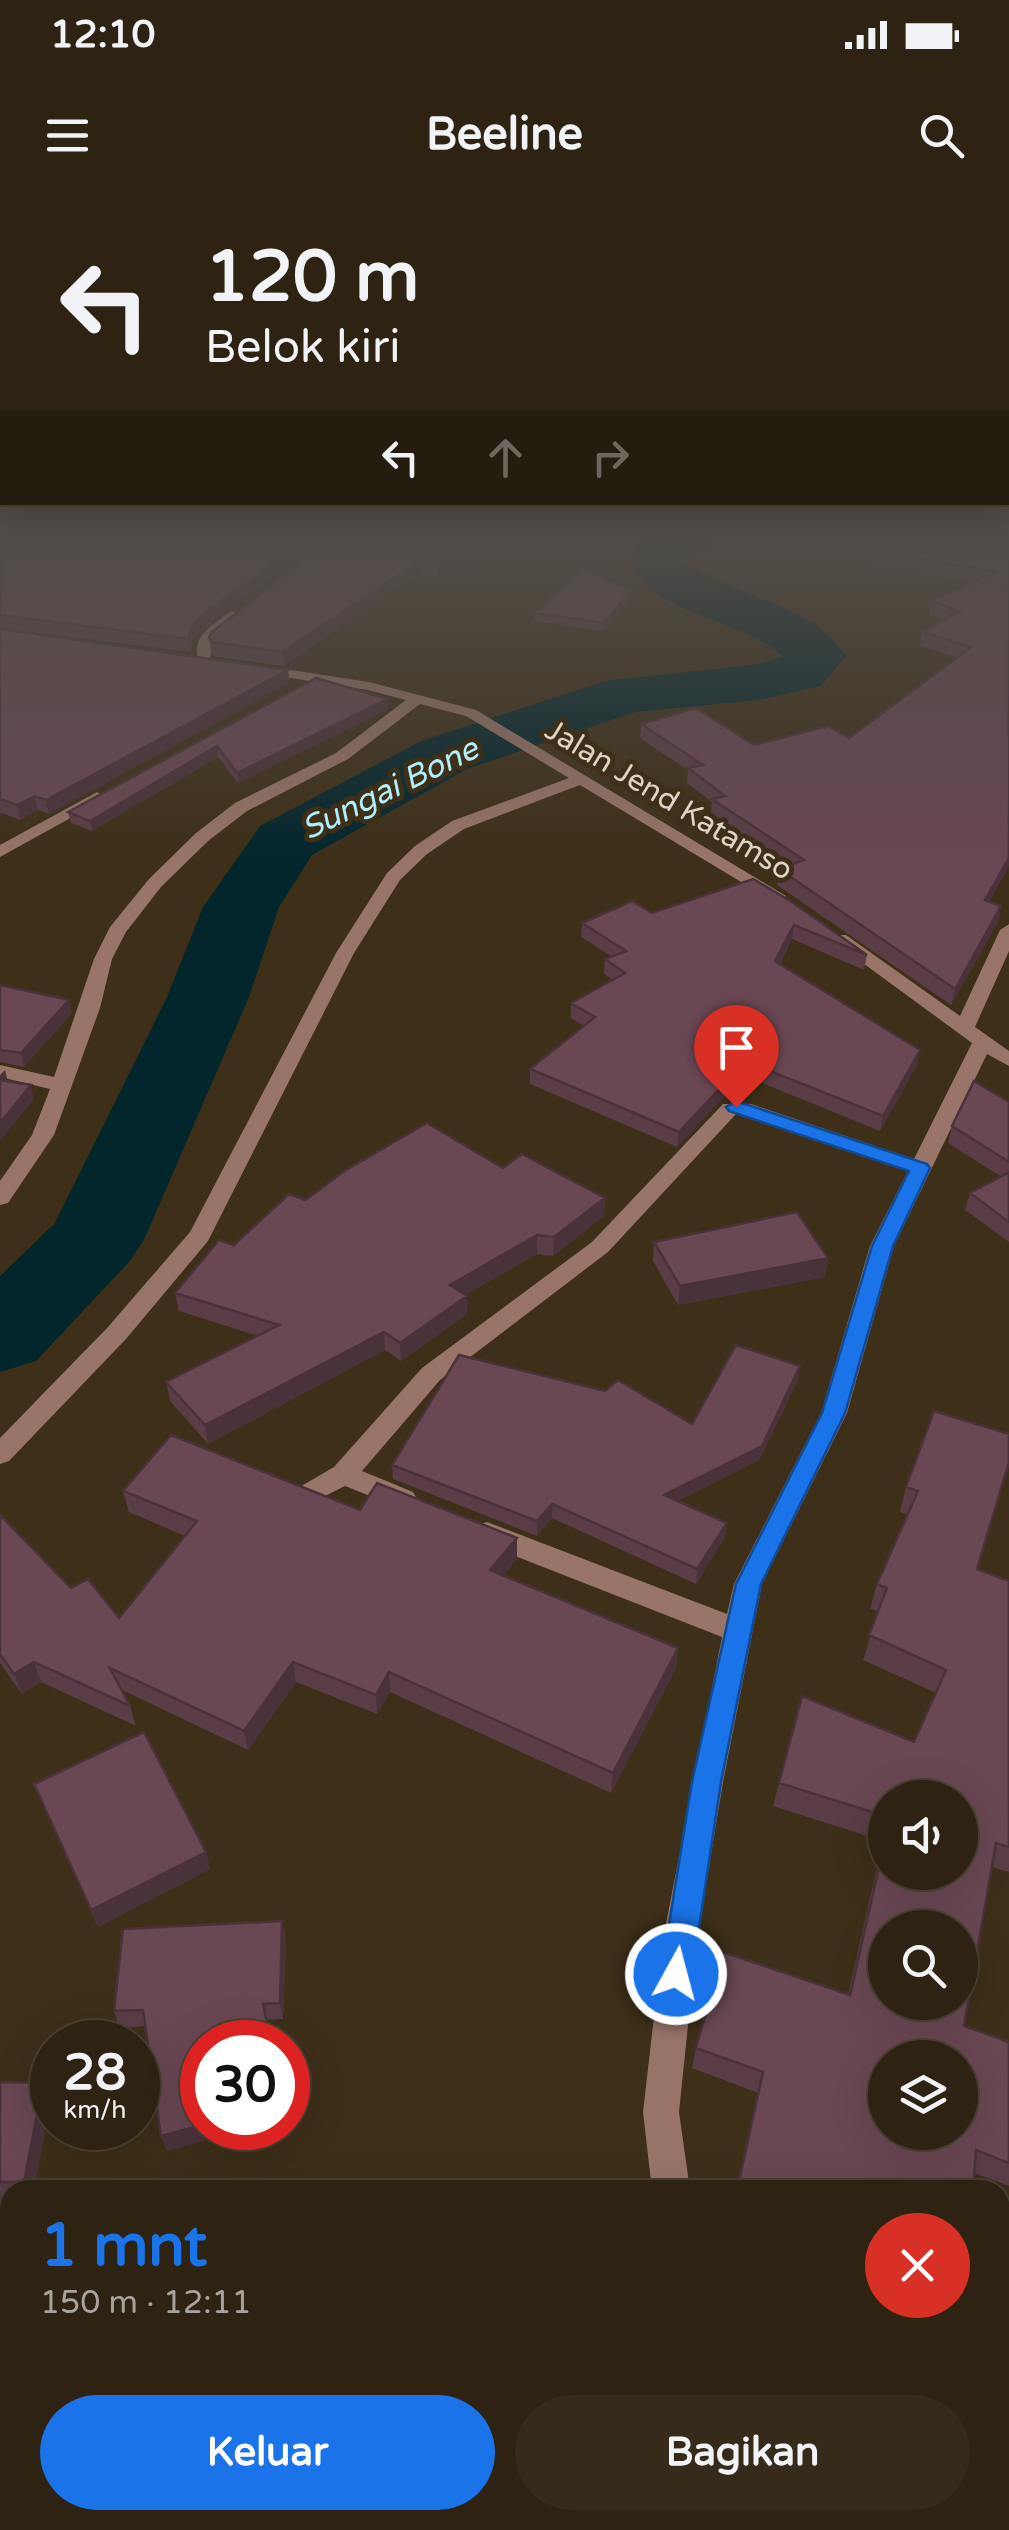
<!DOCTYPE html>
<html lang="id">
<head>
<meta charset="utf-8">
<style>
	:root { --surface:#2e2312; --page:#362b1b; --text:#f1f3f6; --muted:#a7a49f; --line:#494032; --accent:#1a73e8 }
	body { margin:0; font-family:"Varela Round",sans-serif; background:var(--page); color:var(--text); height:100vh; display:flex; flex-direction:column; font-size:38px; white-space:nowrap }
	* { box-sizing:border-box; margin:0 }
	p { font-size:32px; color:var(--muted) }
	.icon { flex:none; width:55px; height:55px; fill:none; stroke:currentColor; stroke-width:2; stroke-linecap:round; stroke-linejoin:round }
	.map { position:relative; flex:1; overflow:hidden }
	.details { position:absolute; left:0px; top:1980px; width:1010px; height:350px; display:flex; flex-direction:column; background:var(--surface); border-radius:30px 30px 0 0; box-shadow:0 10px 40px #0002,0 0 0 2px var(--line) }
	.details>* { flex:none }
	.top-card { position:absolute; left:0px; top:0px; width:1010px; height:305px; box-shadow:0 10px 40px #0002,0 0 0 2px var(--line); background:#2e2312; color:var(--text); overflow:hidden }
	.fabs { position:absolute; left:868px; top:1580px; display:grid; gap:20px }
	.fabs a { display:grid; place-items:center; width:110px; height:110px; border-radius:50%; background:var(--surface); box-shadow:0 10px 40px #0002,0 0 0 2px var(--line); font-size:50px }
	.speed { position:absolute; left:30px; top:1820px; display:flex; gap:20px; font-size:50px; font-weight:700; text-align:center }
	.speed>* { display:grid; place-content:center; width:130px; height:130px; border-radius:50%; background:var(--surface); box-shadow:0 10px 40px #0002,0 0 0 2px var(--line); line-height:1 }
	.speed small { font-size:25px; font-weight:400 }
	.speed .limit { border:15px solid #d22; background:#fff; color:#111 }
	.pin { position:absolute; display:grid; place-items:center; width:85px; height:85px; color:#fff; margin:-102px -42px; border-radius:50% 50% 50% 0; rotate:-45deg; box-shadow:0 0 10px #0007 }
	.pin .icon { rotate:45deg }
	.me { position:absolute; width:110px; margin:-55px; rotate:7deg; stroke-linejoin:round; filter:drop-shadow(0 0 8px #0008) }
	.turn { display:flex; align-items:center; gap:35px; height:210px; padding:0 40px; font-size:45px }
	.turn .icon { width:130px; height:130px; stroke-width:2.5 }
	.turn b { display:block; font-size:70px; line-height:85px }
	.lanes { display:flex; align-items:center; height:95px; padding:0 40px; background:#0003; justify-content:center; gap:50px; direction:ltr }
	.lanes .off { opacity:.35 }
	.round { display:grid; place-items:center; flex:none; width:105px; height:105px; border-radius:52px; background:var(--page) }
	.summary { display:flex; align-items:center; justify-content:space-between; height:170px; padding:0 40px }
	h1 { font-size:60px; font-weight:700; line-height:75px; color:var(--accent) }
	.primary-button { display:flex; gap:20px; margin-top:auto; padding:20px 40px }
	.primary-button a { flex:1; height:115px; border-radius:60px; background:var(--accent); color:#fff; font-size:40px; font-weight:700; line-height:115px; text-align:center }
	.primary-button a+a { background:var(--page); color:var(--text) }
	.status { display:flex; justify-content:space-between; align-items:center; height:70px; padding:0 50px; background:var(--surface); direction:ltr }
	.status svg { height:28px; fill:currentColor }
	header { display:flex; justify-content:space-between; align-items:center; height:130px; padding:0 40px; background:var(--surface); font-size:45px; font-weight:700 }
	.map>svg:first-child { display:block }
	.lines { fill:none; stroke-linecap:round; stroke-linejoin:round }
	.river { fill:#03262d; fill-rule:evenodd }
	.minor { fill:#987469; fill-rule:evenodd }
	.wall { fill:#5a3d47; fill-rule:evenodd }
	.shaded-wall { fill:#4a323a }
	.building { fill:#694753; stroke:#4a323a; stroke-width:2.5; fill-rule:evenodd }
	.route { fill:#1a73e8; stroke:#114b97; stroke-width:2.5 }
	.labels { text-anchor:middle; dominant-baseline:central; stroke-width:10; stroke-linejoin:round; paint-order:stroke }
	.far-street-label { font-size:30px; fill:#ded4c7; stroke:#3d2f18 }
	.far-water-label { font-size:32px; font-style:italic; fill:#b1effc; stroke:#3d2f18 }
</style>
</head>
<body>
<div class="status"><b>12:10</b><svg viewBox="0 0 49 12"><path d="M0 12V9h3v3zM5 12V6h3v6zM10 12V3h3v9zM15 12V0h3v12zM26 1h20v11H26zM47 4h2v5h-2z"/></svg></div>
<header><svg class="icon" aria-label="menu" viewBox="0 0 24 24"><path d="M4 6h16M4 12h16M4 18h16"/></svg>Beeline<svg class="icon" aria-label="search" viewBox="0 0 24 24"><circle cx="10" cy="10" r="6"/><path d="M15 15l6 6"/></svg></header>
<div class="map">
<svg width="1009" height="2330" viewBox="0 0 1009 2330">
	<rect width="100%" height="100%" fill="#3d2f18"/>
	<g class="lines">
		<path class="river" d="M 654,333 L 723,333 L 715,344 L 686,358 L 686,363 C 738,400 807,400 846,456 L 821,486 L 759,500 L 635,512 L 467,569 L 312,655 L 279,707 L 249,797 L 144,1040 L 129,1062 L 36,1161 L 0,1172 L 0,1076 L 55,1023 L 167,797 L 203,707 L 260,626 L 421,541 L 605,481 L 759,464 L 782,456 C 738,416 666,419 631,368 C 634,350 637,341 654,333 Z"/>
		<path class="minor" d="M 277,333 L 318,333 L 343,339 L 337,343 Z
			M 231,411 L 243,414 L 212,440 L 210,464 L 200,464 C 188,438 212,425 231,411 Z
			M 258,465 L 369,482 L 476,510 L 786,696 L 783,700 L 771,700 L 580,585 L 464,629 L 427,654 L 400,680 L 354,753 L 208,1041 L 126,1139 L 9,1261 L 0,1264 L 0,1238 L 108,1127 L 190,1032 L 336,753 L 387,673 L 415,646 L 452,621 L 569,578 L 466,516 L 420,504 L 348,559 L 247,611 L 208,641 L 161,687 L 126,732 L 112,759 L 100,808 L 54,935 L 8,1003 L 0,1005 L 0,981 L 32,935 L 50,889 L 0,877 L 0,865 L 54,877 L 94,759 L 110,727 L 149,679 L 196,633 L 235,603 L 336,553 L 406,500 L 368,490 L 253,472 L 253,466 Z
			M 97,592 L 105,597 L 103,600 L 0,657 L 0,645 Z
			M 1009,724 L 1009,751 L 975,827 L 1009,851 L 1009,866 L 987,854 L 894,1046 L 847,1213 L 762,1384 L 723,1582 L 697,1739 L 679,1912 L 690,1990 L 652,1990 L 643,1912 L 663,1739 L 722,1437 L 477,1341 L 473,1333 L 477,1325 L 487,1322 L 727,1414 L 734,1384 L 821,1213 L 870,1046 L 908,971 L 736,914 L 608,1052 L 440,1180 L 362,1271 L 413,1292 L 417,1299 L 413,1306 L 403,1309 L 345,1286 L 313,1302 L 303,1299 L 300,1292 L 303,1285 L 334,1267 L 422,1168 L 592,1042 L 723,904 L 751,904 L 914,959 L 972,843 L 830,739 L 832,735 L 846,735 L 960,816 L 1000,730 Z
			M 727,2320 L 769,2320 L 771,2330 L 729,2330 Z"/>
	</g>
	<path class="wall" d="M 0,333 L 316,343 L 196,435 L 190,452 L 0,428 Z
		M 339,333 L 557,333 L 438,376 L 420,373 L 284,466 L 213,456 L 211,452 L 209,438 Z
		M 1009,337 L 989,702 L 1001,706 L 998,722 L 951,805 L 777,685 L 779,669 L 787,666 L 711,614 L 712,602 L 687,583 L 688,570 L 640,538 L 641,524 L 754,545 L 849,538 L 956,457 L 919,446 L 922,432 L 944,420 L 929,415 L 931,401 L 974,382 L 869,363 L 871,350 Z
		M 631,398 L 604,431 L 534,421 L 534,413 Z
		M 0,429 L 288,470 L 289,483 L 49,614 L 38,610 L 20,620 L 2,613 L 0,615 Z
		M 316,478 L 387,499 L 388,509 L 238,583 L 218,557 L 92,631 L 71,623 L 68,612 Z
		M 753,679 L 867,755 L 864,770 L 792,739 L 780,764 L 917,865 L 880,931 L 750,878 L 720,901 L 677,947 L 530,884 L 530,869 L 584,826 L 571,818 L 571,803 L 613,780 L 604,774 L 605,759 L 611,756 L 581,737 L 582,723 L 652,713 Z
		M 0,785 L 72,813 L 24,867 L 0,862 Z
		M 1009,902 L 1009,1042 L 965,1010 L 970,993 L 1000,976 L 948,943 L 952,926 Z
		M 503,968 L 605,998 L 604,1016 L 553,1056 L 537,1054 L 465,1095 L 467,1114 L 401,1161 L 385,1150 L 208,1244 L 170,1201 L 166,1182 L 258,1136 L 179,1111 L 175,1093 L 234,1045 L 305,1000 Z
		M 654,1042 L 828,1058 L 825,1077 L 678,1105 L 653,1061 Z
		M 800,1166 L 798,1180 L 759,1260 L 678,1301 L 727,1323 L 725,1337 L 696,1384 L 552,1318 L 537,1336 L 393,1279 L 392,1265 L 605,1191 L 692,1224 Z
		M 934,1211 L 977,1369 L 1009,1381 L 1009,1672 L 992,1667 L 964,1826 L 1009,1842 L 1009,1986 L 974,1973 L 973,1990 L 736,1990 L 758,1893 L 692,1868 L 696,1848 L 848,1794 L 883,1641 L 773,1606 L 779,1583 L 914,1542 L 936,1493 L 863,1460 L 878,1411 L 870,1409 L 877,1384 L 908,1315 L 900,1312 L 906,1287 ZM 885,1598 L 960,1672 L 885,1672 Z
		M 123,1291 L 360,1310 L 517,1338 L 517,1359 L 503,1375 L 678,1448 L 676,1468 L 611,1593 L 390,1492 L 377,1514 L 296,1482 L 248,1550 L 122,1490 L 130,1506 L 136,1526 L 41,1482 L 22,1494 L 0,1463 L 0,1315 L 71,1388 L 119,1418 L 185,1336 L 129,1312 Z
		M 34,1584 L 206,1652 L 210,1669 L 98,1727 Z
		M 282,1721 L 286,1738 L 283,1819 L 267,1820 L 167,1951 L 161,1936 L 146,1826 L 120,1828 L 114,1811 Z
		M 0,1882 L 43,1883 L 51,1898 L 34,1990 L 10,1990 L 10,1997 L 0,1997 Z
		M 781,2320 L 873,2320 L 875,2330 L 782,2330 Z"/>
	<path class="shaded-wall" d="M 312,333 L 315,333 L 316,343 L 196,435 L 190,452 L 188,439 L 194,422 Z
		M 523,333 L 557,333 L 438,376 L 438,363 Z
		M 420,361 L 420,373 L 284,466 L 282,452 Z
		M 631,390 L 631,398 L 604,431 L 604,423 Z
		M 288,470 L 289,483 L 49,614 L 46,600 Z
		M 387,499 L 388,509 L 238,583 L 237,573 Z
		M 217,546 L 218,557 L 92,631 L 90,621 Z
		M 35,596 L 38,610 L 20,620 L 17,605 Z
		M 1009,658 L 1009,667 L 981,716 L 985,700 Z
		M 1001,706 L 998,722 L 951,805 L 955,789 Z
		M 794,725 L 792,739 L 773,775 L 775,761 Z
		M 69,800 L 72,813 L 24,867 L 21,853 Z
		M 920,850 L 917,865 L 880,931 L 883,916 Z
		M 752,864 L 750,878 L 720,901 L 677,947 L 679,932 L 722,886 Z
		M 5,870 L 8,883 L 0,892 L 0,875 Z
		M 31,885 L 34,899 L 0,941 L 0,923 Z
		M 605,998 L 604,1016 L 553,1056 L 554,1037 Z
		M 537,1035 L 537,1054 L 450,1103 L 450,1085 Z
		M 828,1058 L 825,1077 L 678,1105 L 680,1086 Z
		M 467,1096 L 467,1114 L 401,1161 L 400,1143 Z
		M 384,1132 L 385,1150 L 208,1244 L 205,1225 Z
		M 800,1166 L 798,1180 L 759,1260 L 662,1309 L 664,1295 Z
		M 552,1304 L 552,1318 L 537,1336 L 537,1321 Z
		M 727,1323 L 725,1337 L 696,1384 L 697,1369 Z
		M 517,1338 L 517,1359 L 490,1390 L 490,1370 Z
		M 678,1448 L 676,1468 L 611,1593 L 613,1573 Z
		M 34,1462 L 41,1482 L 22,1494 L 14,1474 Z
		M 293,1462 L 296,1482 L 248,1550 L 244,1531 Z
		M 389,1472 L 390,1492 L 377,1514 L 376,1495 Z
		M 206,1652 L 210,1669 L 98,1727 L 91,1710 Z
		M 282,1721 L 286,1738 L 283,1819 L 280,1803 Z
		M 43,1883 L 51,1898 L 34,1990 L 29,1990 L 24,1982 Z
		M 202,1925 L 202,1928 L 252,1928 L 167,1951 L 161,1936 Z"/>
	<path class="building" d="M 0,333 L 312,333 L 194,422 L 188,439 L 0,415 Z
		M 339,333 L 523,333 L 438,363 L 420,361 L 282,452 L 212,442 L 209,438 L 212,432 Z
		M 887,333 L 982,333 L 1009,337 L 1009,658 L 985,700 L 1001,706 L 955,789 L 779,669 L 804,660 L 712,599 L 725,596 L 688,568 L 703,565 L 641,524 L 696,508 L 754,545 L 828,526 L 849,538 L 971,447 L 922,432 L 960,411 L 931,401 L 996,372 L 871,350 Z
		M 584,369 L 631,390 L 604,423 L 534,413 Z
		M 0,429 L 288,470 L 46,600 L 35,596 L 17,605 L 0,599 Z
		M 316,478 L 387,499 L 237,573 L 217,546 L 90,621 L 68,612 Z
		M 753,679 L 792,702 L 867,755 L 794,725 L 775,761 L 920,850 L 883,916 L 752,864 L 722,886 L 679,932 L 530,869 L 595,817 L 571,803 L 625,773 L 605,759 L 626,751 L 582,723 L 632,701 L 652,713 Z
		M 0,785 L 69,800 L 21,853 L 0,850 Z
		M 0,880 L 31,885 L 0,923 Z
		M 974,881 L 1009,902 L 1009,962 L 952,926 Z
		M 427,923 L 503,968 L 522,954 L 605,998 L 554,1037 L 537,1035 L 450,1085 L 467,1096 L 400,1143 L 384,1132 L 205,1225 L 166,1182 L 279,1125 L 175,1093 L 219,1040 L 234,1045 L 289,994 L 305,1000 L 346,970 Z
		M 1009,972 L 1009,1022 L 970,993 Z
		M 797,1012 L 828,1058 L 680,1086 L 654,1042 Z
		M 736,1145 L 800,1166 L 762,1246 L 664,1295 L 727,1323 L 697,1369 L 552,1304 L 537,1321 L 392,1265 L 459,1155 L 605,1191 L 618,1180 L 692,1224 Z
		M 934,1211 L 1009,1234 L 1009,1262 L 977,1369 L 1009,1381 L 1009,1647 L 996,1643 L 964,1826 L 1009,1842 L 1009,1963 L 976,1950 L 973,1990 L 737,1990 L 763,1872 L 696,1848 L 723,1752 L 850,1795 L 885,1641 L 885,1672 L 960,1672 L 960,1598 L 885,1598 L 885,1616 L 779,1583 L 802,1496 L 914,1542 L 946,1470 L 869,1435 L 887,1388 L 877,1384 L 918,1291 L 906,1287 ZM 885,1728 L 960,1728 L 960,1802 L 885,1802 ZM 885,1858 L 960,1858 L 960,1932 L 885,1932 Z
		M 171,1235 L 360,1310 L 377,1283 L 517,1338 L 490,1370 L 678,1448 L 613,1573 L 389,1472 L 376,1495 L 293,1462 L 244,1531 L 110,1468 L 130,1506 L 34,1462 L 14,1474 L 0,1454 L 0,1315 L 71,1388 L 88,1379 L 119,1418 L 197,1321 L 123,1291 Z
		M 144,1532 L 206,1652 L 91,1710 L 34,1584 Z
		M 282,1721 L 280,1803 L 263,1804 L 271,1842 L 202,1842 L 202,1925 L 161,1936 L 143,1810 L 114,1811 L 123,1729 Z
		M 0,1882 L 43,1883 L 24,1982 L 0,1982 Z
		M 790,2320 L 873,2320 L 875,2330 L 791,2330 Z"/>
	<linearGradient id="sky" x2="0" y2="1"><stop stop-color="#221a0d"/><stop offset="0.51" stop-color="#514d48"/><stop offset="1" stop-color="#514d48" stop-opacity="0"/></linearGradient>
	<rect width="1009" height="659" fill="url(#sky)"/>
	<path class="route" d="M 736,901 L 927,964 L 930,968 L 893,1046 L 845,1213 L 761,1384 L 721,1582 L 692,1774 L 688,1784 L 676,1789 L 665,1784 L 661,1774 L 692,1582 L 736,1384 L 822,1213 L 872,1046 L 909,971 L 729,911 L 726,907 Z"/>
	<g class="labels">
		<g class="far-street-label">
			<text transform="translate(669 600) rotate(31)">Jalan Jend Katamso</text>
		</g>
		<g class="far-water-label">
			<text transform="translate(390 589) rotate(-26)">Sungai Bone</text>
		</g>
	</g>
</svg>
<div class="fabs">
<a><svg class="icon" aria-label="sound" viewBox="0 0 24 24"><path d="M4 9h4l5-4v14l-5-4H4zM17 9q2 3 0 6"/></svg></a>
<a><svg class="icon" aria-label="search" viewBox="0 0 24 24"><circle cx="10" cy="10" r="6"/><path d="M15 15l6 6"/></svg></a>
<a><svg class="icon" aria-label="layers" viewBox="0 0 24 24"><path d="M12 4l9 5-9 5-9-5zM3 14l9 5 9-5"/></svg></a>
</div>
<div class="speed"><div>28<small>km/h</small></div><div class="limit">30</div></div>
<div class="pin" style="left:736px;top:907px;background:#d93025"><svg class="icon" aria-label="arrive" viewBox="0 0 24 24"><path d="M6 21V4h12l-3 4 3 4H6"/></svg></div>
<svg class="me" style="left:676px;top:1774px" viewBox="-20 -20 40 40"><circle r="17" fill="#1a73e8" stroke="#fff" stroke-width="3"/><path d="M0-11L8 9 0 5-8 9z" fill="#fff"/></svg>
<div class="top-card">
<div class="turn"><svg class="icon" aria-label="left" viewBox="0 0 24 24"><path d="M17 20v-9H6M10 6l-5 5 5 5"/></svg><div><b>120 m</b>Belok kiri</div></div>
<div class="lanes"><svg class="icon" aria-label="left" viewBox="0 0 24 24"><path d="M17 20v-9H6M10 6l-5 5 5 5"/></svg><svg class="icon off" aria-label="ahead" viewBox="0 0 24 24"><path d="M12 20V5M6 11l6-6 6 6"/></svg><svg class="icon off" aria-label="right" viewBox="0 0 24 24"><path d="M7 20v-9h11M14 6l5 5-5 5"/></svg></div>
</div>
<section class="details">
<div class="summary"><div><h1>1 mnt</h1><p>150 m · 12:11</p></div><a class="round" style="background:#d93025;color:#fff"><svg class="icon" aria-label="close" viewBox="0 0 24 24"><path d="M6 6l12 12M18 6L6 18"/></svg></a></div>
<div class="primary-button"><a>Keluar</a><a>Bagikan</a></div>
</section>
</div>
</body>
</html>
